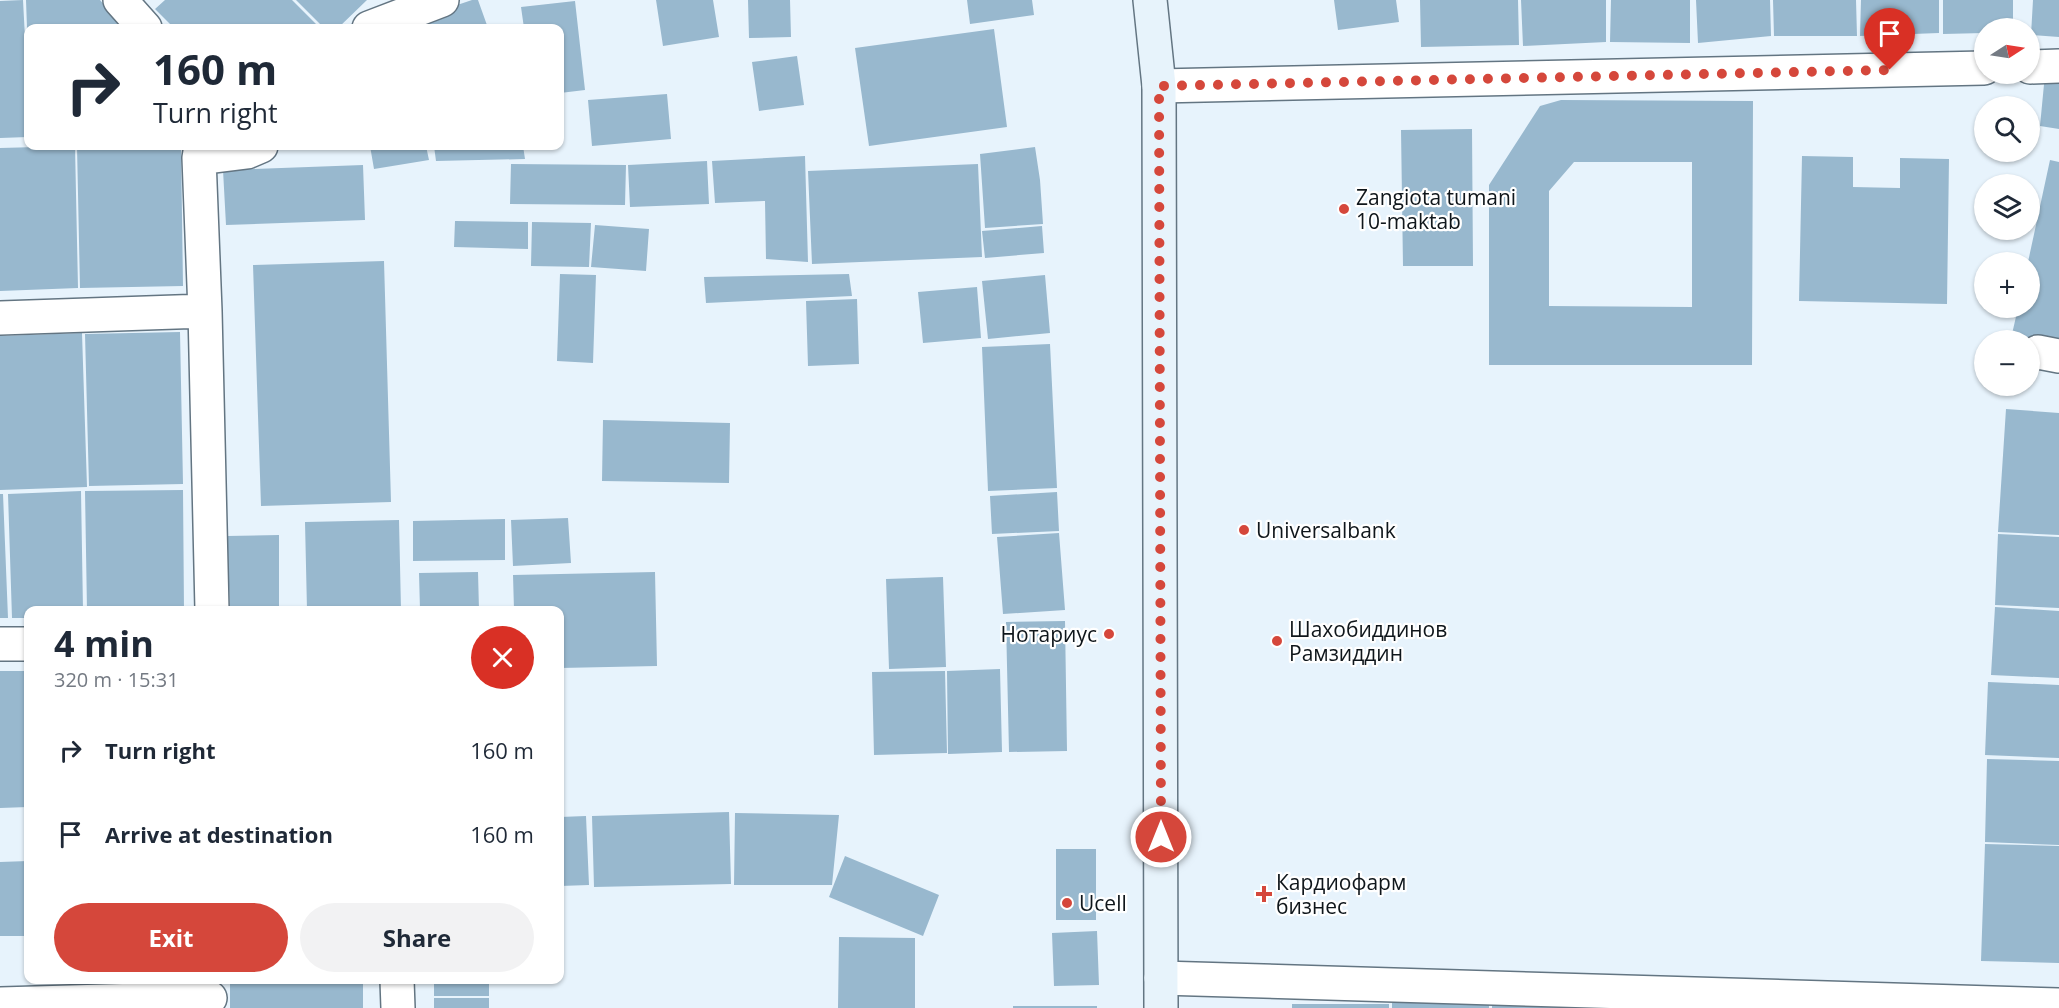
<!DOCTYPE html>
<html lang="en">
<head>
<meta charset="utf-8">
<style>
	:root { --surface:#fff; --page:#f2f2f3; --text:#1f2937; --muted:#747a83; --accent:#d5473b }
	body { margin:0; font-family:"Open Sans",sans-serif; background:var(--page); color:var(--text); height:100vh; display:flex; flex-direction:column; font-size:22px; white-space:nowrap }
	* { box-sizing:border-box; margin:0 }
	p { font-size:20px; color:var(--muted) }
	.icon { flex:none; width:33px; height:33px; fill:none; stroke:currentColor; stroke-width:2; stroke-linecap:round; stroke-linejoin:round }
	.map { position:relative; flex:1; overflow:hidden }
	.side { position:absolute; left:24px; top:606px; width:540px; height:378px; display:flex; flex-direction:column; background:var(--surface); border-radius:12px; box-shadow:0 2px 4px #0004 }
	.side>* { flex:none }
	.banner { position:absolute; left:24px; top:24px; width:540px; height:126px; border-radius:12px; box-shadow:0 2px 4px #0004; background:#fff; color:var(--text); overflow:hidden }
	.needle { width:39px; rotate:78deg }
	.tools { position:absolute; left:1974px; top:18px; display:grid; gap:12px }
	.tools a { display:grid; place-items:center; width:66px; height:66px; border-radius:50%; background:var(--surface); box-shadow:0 2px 4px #0004; font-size:30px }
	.pin { position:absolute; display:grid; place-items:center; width:51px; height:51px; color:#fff; margin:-62px -26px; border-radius:50% 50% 50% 0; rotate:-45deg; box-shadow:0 0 6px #0007 }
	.pin .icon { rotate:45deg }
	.me { position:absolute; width:66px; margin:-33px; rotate:0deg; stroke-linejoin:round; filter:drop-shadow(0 0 4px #0008) }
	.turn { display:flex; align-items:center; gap:21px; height:126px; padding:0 30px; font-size:27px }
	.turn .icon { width:78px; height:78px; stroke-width:2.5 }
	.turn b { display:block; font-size:42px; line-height:51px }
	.round { display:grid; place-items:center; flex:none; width:63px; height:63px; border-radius:32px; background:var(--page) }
	.overview { display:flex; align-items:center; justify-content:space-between; height:102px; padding:0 30px }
	h1 { font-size:36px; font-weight:700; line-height:45px }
	.cta { display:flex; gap:12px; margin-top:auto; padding:12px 30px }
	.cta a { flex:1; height:69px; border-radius:36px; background:var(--accent); color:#fff; font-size:24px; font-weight:700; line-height:69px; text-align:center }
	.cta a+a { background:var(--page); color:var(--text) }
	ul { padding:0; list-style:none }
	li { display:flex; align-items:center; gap:18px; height:84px; padding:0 30px }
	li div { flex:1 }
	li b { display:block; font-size:22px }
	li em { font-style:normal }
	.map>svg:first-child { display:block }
	.building { fill:#98b8ce; fill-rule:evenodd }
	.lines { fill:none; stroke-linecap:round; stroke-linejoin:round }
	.street-casing { stroke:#637582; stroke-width:36 }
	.secondary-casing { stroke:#637582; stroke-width:36 }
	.street { stroke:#fff; stroke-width:33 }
	.secondary { stroke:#e7f3fb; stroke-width:33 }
	.route { stroke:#d5473b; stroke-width:10; stroke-dasharray:0 18 }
	.poi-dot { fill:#d5473b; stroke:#fff; stroke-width:2 }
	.labels { text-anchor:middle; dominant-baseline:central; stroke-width:4.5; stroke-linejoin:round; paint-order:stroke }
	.poi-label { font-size:21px; fill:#0f161b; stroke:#fff; text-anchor:start }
</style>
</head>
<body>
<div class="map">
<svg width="2059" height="1008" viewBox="0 0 2059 1008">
	<rect width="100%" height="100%" fill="#e7f3fc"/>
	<path class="building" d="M 23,0 L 28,95 L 28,137 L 0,138 L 0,1 Z
		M 26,0 L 100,0 L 124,28 L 27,28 Z
		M 165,0 L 292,0 L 320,28 L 174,28 L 155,9 Z
		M 296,0 L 367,0 L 338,28 L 324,28 Z
		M 472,0 L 478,0 L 488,28 L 402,28 L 401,24 Z
		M 656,0 L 713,0 L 719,37 L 663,46 Z
		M 748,0 L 790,0 L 791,37 L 749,38 Z
		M 967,0 L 1032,0 L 1034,15 L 970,24 Z
		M 1334,0 L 1396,0 L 1399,22 L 1338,30 Z
		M 1420,0 L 1518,0 L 1519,45 L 1421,47 Z
		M 1521,0 L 1606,0 L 1606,42 L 1523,46 Z
		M 1611,0 L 1690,0 L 1690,43 L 1610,42 Z
		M 1696,0 L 1770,0 L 1771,36 L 1698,43 Z
		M 1773,0 L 1856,0 L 1857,36 L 1774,36 Z
		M 1861,0 L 1939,0 L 1939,33 L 1860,36 Z
		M 1943,0 L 2013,0 L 2013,28 L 1984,28 L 1984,33 L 1943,34 Z
		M 2033,0 L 2059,0 L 2059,37 L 2031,35 Z
		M 575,1 L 585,90 L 560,93 L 560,28 L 524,28 L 521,7 Z
		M 994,29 L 1007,127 L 869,146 L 855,48 Z
		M 797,56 L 804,105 L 759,111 L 752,62 Z
		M 2045,74 L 2059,75 L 2059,129 L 2040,126 Z
		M 667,94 L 671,139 L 592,146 L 588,100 Z
		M 1561,100 L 1753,101 L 1752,365 L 1489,365 L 1489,185 L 1540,106 ZM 1574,162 L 1692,162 L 1692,307 L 1549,306 L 1549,191 Z
		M 1472,129 L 1473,266 L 1403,266 L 1401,130 Z
		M 75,146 L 78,288 L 0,291 L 0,148 Z
		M 77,146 L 181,146 L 183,286 L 80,288 Z
		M 370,146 L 426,146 L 429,160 L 374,169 Z
		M 434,146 L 523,146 L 525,159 L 436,161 Z
		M 1035,147 L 1040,180 L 1043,224 L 985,228 L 980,154 Z
		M 805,156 L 808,262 L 766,259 L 765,201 L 715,203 L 712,161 Z
		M 1802,156 L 1853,157 L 1853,187 L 1900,188 L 1900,158 L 1949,159 L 1947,304 L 1799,301 Z
		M 2050,160 L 2059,162 L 2059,344 L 2012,334 L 2018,308 L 2030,308 L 2030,262 L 2028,262 Z
		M 707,161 L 709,204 L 630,207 L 628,165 Z
		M 511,164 L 626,165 L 625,205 L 510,204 Z
		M 978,164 L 982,257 L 812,264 L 808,171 Z
		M 363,165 L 365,220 L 226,225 L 223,170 Z
		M 455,221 L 528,222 L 528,249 L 454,247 Z
		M 532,222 L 591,223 L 589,267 L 531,266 Z
		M 595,225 L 649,229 L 646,271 L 591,267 Z
		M 1042,226 L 1044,253 L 985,258 L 982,231 Z
		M 384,261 L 391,502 L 261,506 L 253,265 Z
		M 560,274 L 596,275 L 593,363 L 557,361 Z
		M 849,274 L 852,296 L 706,303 L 704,277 Z
		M 1045,275 L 1050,333 L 988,339 L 982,281 Z
		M 977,287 L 981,338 L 923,343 L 918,292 Z
		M 857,299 L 859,364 L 808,366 L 806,301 Z
		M 180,332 L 183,484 L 89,486 L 85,334 Z
		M 82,333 L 87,487 L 0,490 L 0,336 Z
		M 1050,344 L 1057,488 L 988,491 L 982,347 Z
		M 2006,409 L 2059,413 L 2059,535 L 1998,532 Z
		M 603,420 L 730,423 L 729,483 L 602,481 Z
		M 183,490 L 184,610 L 87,610 L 85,491 Z
		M 81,491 L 83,610 L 28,610 L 28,618 L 12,618 L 8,494 Z
		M 1057,492 L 1059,531 L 992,534 L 990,496 Z
		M 0,494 L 3,494 L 8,618 L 0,618 Z
		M 568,518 L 571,563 L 513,566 L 511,520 Z
		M 505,519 L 505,560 L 413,561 L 413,521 Z
		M 399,520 L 401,610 L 307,610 L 305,522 Z
		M 1059,533 L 1065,610 L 1003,614 L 997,537 Z
		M 1998,534 L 2059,537 L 2059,608 L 1995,605 Z
		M 279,535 L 279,610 L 230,610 L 227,536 Z
		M 478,572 L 479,610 L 420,610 L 419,573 Z
		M 655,572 L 657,666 L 560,668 L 560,610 L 514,610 L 513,575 Z
		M 943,577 L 946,667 L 889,669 L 886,579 Z
		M 1995,607 L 2059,611 L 2059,678 L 1991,675 Z
		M 1065,621 L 1067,751 L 1009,752 L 1006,622 Z
		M 1000,669 L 1002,752 L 948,754 L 947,671 Z
		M 0,671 L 28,671 L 28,807 L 0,808 Z
		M 945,671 L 947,753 L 874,755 L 872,672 Z
		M 1988,682 L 2059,685 L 2059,758 L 1985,755 Z
		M 1987,759 L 2059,761 L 2059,845 L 1985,842 Z
		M 729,812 L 731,884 L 594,887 L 592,816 Z
		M 735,813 L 839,815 L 832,885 L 734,885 Z
		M 586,816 L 589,885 L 560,886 L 560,817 Z
		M 1985,844 L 2059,846 L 2059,963 L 1981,961 Z
		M 1056,849 L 1096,849 L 1096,920 L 1056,920 Z
		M 845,856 L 939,895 L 923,936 L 829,897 Z
		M 28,861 L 28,936 L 0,936 L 0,862 Z
		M 1097,931 L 1099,985 L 1054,986 L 1052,933 Z
		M 839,937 L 915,938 L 915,1008 L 838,1008 Z
		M 230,980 L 363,980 L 363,1008 L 230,1008 Z
		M 434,980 L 489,980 L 489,996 L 434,996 Z
		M 434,998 L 489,998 L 489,1008 L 434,1008 Z
		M 1489,1002 L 1489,1008 L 1392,1008 L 1392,1003 Z
		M 1584,1002 L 1584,1008 L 1492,1008 L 1492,1003 Z
		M 1292,1004 L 1389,1004 L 1389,1008 L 1292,1008 Z
		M 1013,1006 L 1097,1006 L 1097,1008 L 1013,1008 Z"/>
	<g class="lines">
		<defs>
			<path id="street" d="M 120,0 L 145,28
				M 369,28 L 442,0
				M 2030,67 L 2059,66
				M 1159,86 L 1984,68
				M 201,146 L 199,158 L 205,311 L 212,610
				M 199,158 L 247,152 L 261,146
				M 0,318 L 205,311
				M 2038,352 L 2059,356
				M 0,644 L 28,644
				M 1161,978 L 2059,1005
				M 397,980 L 398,1008
				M 0,1004 L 210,998"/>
			<path id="secondary" d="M 1150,0 L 1159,86 L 1161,1008"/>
		</defs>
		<use href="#street" class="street-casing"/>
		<use href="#secondary" class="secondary-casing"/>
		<use href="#street" class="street"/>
		<use href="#secondary" class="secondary"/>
	</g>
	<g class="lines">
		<path class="route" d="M 1161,837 L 1159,86 L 1890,70"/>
	</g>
	<g class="poi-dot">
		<circle cx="1344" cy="209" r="6"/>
		<circle cx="1244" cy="530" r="6"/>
		<circle cx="1109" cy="634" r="6"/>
		<circle cx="1277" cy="641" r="6"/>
		<path d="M1261 885h6v6h6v6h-6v6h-6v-6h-6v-6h6z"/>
		<circle cx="1067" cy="903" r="6"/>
	</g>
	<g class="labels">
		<g class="poi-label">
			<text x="1356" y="197">Zangiota tumani<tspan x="1356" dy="24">10-maktab</tspan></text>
			<text x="1256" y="530">Universalbank</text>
			<text x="1289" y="629">Шахобиддинов<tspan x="1289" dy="24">Рамзиддин</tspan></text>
			<text x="1097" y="634" text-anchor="end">Нотариус</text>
			<text x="1276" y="882">Кардиофарм<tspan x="1276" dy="24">бизнес</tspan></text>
			<text x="1079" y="903">Ucell</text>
		</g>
	</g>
</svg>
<div class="tools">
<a><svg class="needle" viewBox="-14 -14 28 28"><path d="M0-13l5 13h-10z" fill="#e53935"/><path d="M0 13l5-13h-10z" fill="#747a83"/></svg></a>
<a><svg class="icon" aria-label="search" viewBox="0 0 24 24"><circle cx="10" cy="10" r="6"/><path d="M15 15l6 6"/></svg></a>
<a><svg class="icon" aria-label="layers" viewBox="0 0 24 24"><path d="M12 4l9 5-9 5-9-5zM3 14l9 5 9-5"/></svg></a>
<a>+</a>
<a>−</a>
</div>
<div class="pin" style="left:1890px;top:70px;background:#d93025"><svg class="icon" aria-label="arrive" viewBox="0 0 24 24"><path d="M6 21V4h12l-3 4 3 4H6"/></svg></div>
<svg class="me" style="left:1161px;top:837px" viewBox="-20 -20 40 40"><circle r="17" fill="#d5473b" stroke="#fff" stroke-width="3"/><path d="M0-11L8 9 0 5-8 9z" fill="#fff"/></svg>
<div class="banner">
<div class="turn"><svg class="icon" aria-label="right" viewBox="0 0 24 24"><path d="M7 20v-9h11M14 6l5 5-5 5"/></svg><div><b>160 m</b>Turn right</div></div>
</div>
<section class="side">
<div class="overview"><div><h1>4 min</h1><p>320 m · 15:31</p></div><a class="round" style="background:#d93025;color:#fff"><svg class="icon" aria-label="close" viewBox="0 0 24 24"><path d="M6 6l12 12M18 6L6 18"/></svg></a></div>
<ul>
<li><svg class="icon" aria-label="right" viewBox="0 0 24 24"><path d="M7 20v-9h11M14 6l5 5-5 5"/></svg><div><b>Turn right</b></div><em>160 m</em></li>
<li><svg class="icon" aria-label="arrive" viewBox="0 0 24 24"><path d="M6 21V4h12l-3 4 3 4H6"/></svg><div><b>Arrive at destination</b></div><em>160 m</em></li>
</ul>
<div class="cta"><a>Exit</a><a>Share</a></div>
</section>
</div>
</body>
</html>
